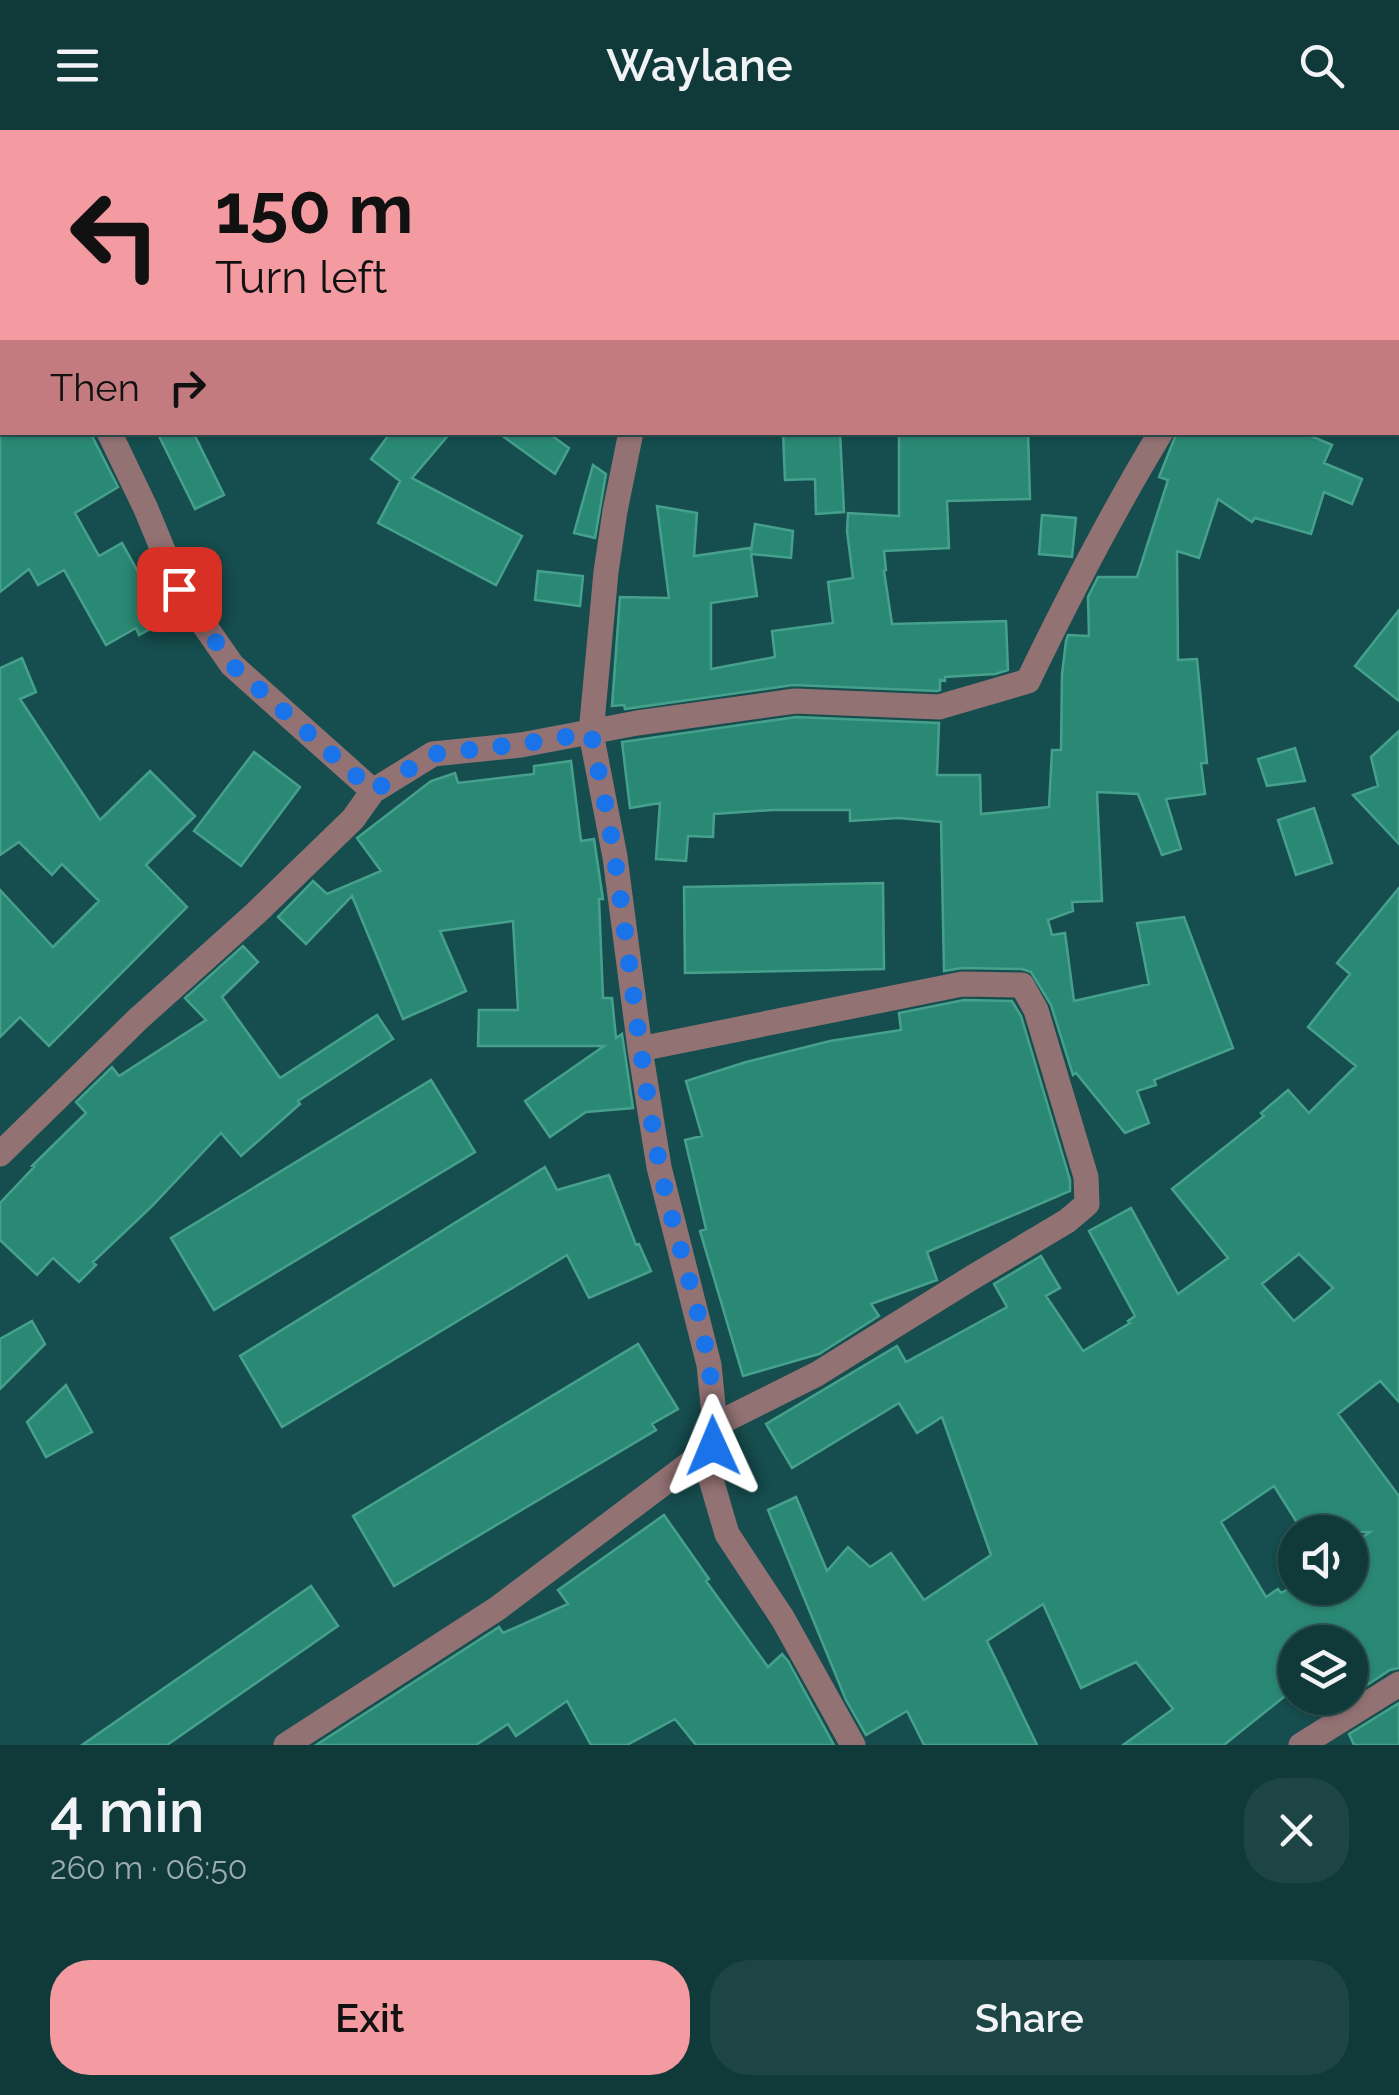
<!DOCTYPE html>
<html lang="en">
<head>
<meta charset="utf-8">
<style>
	:root { --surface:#103a3a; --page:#1e4545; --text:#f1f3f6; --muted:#9cadaf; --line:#305454; --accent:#f49aa1 }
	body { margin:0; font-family:Raleway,sans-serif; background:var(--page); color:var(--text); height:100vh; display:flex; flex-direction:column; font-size:38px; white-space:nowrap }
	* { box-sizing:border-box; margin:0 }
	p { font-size:32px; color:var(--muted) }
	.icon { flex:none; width:55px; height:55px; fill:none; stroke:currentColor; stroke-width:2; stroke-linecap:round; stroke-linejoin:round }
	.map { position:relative; height:1615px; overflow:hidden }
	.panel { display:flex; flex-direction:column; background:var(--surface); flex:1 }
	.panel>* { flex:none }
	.banner { position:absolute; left:0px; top:0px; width:1400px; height:305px; box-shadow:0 2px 8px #0004,0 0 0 2px var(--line); background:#f49aa1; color:#111; overflow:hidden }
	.buttons { position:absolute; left:1278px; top:1385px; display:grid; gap:20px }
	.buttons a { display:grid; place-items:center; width:90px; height:90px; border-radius:50%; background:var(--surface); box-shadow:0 2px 8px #0004,0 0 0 2px var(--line); font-size:50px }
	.pin { position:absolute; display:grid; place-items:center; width:85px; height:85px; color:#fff; margin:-42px; border-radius:20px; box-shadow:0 5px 15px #0006 }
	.me { position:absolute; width:110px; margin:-55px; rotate:359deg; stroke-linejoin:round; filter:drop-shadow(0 0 8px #0008) }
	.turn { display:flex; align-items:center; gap:35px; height:210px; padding:0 50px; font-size:45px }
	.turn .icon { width:130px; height:130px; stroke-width:2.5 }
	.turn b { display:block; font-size:70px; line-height:85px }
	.then { display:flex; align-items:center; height:95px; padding:0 50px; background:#0003; gap:20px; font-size:38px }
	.round { display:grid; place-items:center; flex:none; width:105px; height:105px; border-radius:40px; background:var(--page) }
	.overview { display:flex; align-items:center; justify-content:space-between; height:170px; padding:0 50px }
	h1 { font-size:60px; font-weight:600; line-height:75px }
	.action { display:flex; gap:20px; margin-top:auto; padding:20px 50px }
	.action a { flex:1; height:115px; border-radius:40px; background:var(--accent); color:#111; font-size:40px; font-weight:600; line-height:115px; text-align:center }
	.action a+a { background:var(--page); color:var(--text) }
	header { display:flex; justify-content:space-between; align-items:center; height:130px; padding:0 50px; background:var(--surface); font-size:45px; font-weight:600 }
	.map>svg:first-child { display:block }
	.building { fill:#2a8974; stroke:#46a18c; stroke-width:2.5; fill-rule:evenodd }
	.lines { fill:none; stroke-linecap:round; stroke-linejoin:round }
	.street { stroke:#937274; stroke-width:25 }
	.route { stroke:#1a73e8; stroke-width:18; stroke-dasharray:0 32.4 }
</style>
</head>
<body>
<header><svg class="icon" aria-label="menu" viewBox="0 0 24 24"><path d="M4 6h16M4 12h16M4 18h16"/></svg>Waylane<svg class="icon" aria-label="search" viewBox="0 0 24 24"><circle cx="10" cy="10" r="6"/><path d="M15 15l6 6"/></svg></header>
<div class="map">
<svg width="1399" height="1615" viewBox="0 0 1399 1615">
	<rect width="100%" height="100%" fill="#164d4e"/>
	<path class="building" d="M 0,302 L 90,302 L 118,357 L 75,383 L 99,426 L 122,413 L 165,491 L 139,505 L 136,498 L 106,515 L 64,440 L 38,455 L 29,439 L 0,462 Z
		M 157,302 L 193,302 L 224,365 L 195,379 Z
		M 391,302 L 451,302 L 412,348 L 522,406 L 496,455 L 378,393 L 400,351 L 371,329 Z
		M 497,302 L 547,302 L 569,318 L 555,344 Z
		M 783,302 L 840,302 L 844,382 L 816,384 L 815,349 L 785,350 Z
		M 899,302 L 1028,302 L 1030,369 L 947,371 L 949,418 L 884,421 L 886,440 L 884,441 L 892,494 L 1006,491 L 1008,540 L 995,544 L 945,547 L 945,551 L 940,550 L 940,560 L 937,561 L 793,555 L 625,579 L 624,575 L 612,576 L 620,467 L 669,468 L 657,376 L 697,383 L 694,426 L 750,418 L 751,421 L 755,394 L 793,401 L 791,428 L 751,424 L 757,466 L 711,473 L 711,539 L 775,527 L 772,501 L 833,493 L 828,452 L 853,448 L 847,401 L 848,383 L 899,386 Z
		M 1177,302 L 1302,302 L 1332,315 L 1324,333 L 1362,349 L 1352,374 L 1324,362 L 1311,404 L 1255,388 L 1252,392 L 1218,369 L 1199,428 L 1177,421 L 1178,530 L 1197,529 L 1207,633 L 1201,633 L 1205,664 L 1166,669 L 1181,719 L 1162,725 L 1138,664 L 1097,662 L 1102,771 L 1072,772 L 1073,781 L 1048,790 L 1052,805 L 1065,803 L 1074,871 L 1149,854 L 1137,793 L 1184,787 L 1233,918 L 1154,950 L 1156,955 L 1137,961 L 1149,993 L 1125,1003 L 1076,943 L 1073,945 L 1051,875 L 1031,842 L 1022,839 L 962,838 L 944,841 L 941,692 L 899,688 L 850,691 L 850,680 L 772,680 L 714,684 L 713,707 L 688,706 L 686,731 L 656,729 L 660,673 L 630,678 L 622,612 L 796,587 L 939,593 L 937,645 L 980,645 L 981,684 L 1049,677 L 1052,620 L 1061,620 L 1062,544 L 1066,511 L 1068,505 L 1089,506 L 1088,467 L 1098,447 L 1137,447 L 1168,350 L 1159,347 Z
		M 593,335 L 606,344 L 595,408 L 574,403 Z
		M 1042,385 L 1076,388 L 1072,427 L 1039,424 Z
		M 538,441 L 583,446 L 580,476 L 535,470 Z
		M 1399,480 L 1399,571 L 1355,536 Z
		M 22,528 L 36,562 L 20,569 L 100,690 L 150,641 L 195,686 L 146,735 L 187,777 L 49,916 L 20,887 L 0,907 L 0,760 L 53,817 L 99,771 L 62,734 L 52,745 L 19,712 L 0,725 L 0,538 Z
		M 1399,601 L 1399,714 L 1353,665 L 1378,656 L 1371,627 Z
		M 1295,618 L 1305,651 L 1267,656 L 1258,629 Z
		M 254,622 L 300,657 L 241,736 L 194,701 Z
		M 571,631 L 581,711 L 594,709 L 603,769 L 599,769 L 603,868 L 612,868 L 616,908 L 622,904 L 633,978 L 586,982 L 550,1007 L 525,971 L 604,916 L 478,916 L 479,880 L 518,880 L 513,791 L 440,801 L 466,861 L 403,889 L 352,766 L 306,814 L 278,787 L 313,751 L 327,764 L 381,741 L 357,708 L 431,651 L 455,643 L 458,653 L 534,644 L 534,636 Z
		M 1314,678 L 1332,733 L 1296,745 L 1278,690 Z
		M 883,753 L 884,839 L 685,843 L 684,757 Z
		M 1399,758 L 1399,1272 L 1380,1251 L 1338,1284 L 1399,1366 L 1399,1538 L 1390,1540 L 1367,1555 L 1350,1528 L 1350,1512 L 1295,1512 L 1295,1558 L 1224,1615 L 1123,1615 L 1173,1579 L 1136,1532 L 1081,1558 L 1043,1474 L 987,1511 L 1037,1615 L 924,1615 L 907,1581 L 866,1605 L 846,1570 L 768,1380 L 796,1367 L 827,1441 L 848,1417 L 870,1437 L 891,1423 L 924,1470 L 991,1425 L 942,1287 L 917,1303 L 899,1273 L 792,1338 L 766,1294 L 897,1216 L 906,1232 L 1007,1177 L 994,1154 L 1041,1126 L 1060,1158 L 1046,1166 L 1083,1221 L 1130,1193 L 1128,1191 L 1135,1186 L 1089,1101 L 1131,1078 L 1178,1164 L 1228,1128 L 1172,1059 L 1264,986 L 1261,983 L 1288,960 L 1309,983 L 1356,936 L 1308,897 L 1350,844 L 1337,833 ZM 1299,1124 L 1333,1158 L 1294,1191 L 1262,1154 ZM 1274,1356 L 1303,1402 L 1370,1402 L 1350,1416 L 1350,1458 L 1290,1458 L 1281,1463 L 1278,1459 L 1266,1467 L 1221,1392 Z
		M 243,816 L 258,832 L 222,867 L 280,948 L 377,885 L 393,909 L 298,971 L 300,974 L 241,1026 L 221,1003 L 152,1076 L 93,1132 L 96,1135 L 79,1152 L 53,1128 L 37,1145 L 0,1110 L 0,1073 L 34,1037 L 32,1036 L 86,983 L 76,972 L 112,937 L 119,946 L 206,890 L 185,868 Z
		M 964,870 L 1012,871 L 1021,886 L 1070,1050 L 1070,1061 L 927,1122 L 937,1150 L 871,1174 L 879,1186 L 819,1224 L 743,1246 L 700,1101 L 706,1099 L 685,1010 L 702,1006 L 686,951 L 746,932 L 830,911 L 901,900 L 899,883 Z
		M 431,950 L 475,1022 L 214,1180 L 171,1108 Z
		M 545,1037 L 557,1060 L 609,1045 L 636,1115 L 639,1114 L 651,1141 L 589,1168 L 567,1125 L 282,1297 L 240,1226 Z
		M 32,1191 L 45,1214 L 0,1259 L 0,1209 Z
		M 638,1214 L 678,1279 L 652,1294 L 656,1300 L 394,1456 L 353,1386 Z
		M 66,1255 L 92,1302 L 46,1327 L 27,1292 Z
		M 664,1385 L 709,1449 L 706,1451 L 768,1537 L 782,1524 L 788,1531 L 834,1615 L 696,1615 L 675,1589 L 627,1615 L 591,1615 L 567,1571 L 516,1606 L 508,1594 L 476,1615 L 316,1615 L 499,1497 L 503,1503 L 568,1474 L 558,1460 Z
		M 311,1456 L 338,1496 L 167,1615 L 82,1615 Z
		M 1399,1573 L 1399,1615 L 1354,1615 L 1349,1604 Z"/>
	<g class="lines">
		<path class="street" d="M 600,0 L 601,2
			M 1396,2 L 1398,0
			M 0,102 L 2,105
			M 0,259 L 2,258
			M 109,302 L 146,379 L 179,459 L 232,535 L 373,661
			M 631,302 L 615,381 L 606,442 L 591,603 L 615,727 L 640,919 L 659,1037 L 709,1235 L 715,1295 L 710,1346 L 727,1404 L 783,1489 L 853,1615
			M 640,919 L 962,854 L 1022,855 L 1036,880 L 1086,1047 L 1087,1074 L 1067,1091 L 973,1147 L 817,1244 L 715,1295
			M 0,1024 L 138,889 L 256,783 L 353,689 L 373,661 L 433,624 L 521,615 L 637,593 L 795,571 L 939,577 L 1028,551 C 1069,466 1112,383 1161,302
			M 286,1615 L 498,1478 L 713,1316
			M 1301,1615 L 1399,1554"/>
	</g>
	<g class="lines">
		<path class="route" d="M 179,459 L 232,535 L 373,661 L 433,624 L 521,614 L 591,603 C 599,645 609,688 615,730 C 630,831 640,932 659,1032 C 676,1123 721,1223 713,1316"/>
	</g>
</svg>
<div class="buttons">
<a><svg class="icon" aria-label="sound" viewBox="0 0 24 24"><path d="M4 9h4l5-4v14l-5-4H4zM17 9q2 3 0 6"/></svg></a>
<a><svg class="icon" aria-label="layers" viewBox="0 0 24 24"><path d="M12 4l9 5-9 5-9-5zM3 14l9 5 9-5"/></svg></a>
</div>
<div class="pin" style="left:179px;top:459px;background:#d93025"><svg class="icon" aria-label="arrive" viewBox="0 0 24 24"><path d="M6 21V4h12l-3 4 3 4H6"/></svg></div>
<svg class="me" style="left:713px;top:1316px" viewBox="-20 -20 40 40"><path d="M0-17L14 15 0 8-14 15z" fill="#1a73e8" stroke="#fff" stroke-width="4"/></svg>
<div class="banner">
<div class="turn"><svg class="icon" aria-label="left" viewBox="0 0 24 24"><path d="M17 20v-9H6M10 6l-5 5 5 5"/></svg><div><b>150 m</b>Turn left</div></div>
<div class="then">Then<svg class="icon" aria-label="right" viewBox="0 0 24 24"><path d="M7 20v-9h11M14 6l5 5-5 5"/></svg></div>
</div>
</div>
<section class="panel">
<div class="overview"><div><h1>4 min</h1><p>260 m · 06:50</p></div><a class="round"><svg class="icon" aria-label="close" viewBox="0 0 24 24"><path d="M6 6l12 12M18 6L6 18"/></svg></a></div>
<div class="action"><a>Exit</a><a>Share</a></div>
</section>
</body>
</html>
